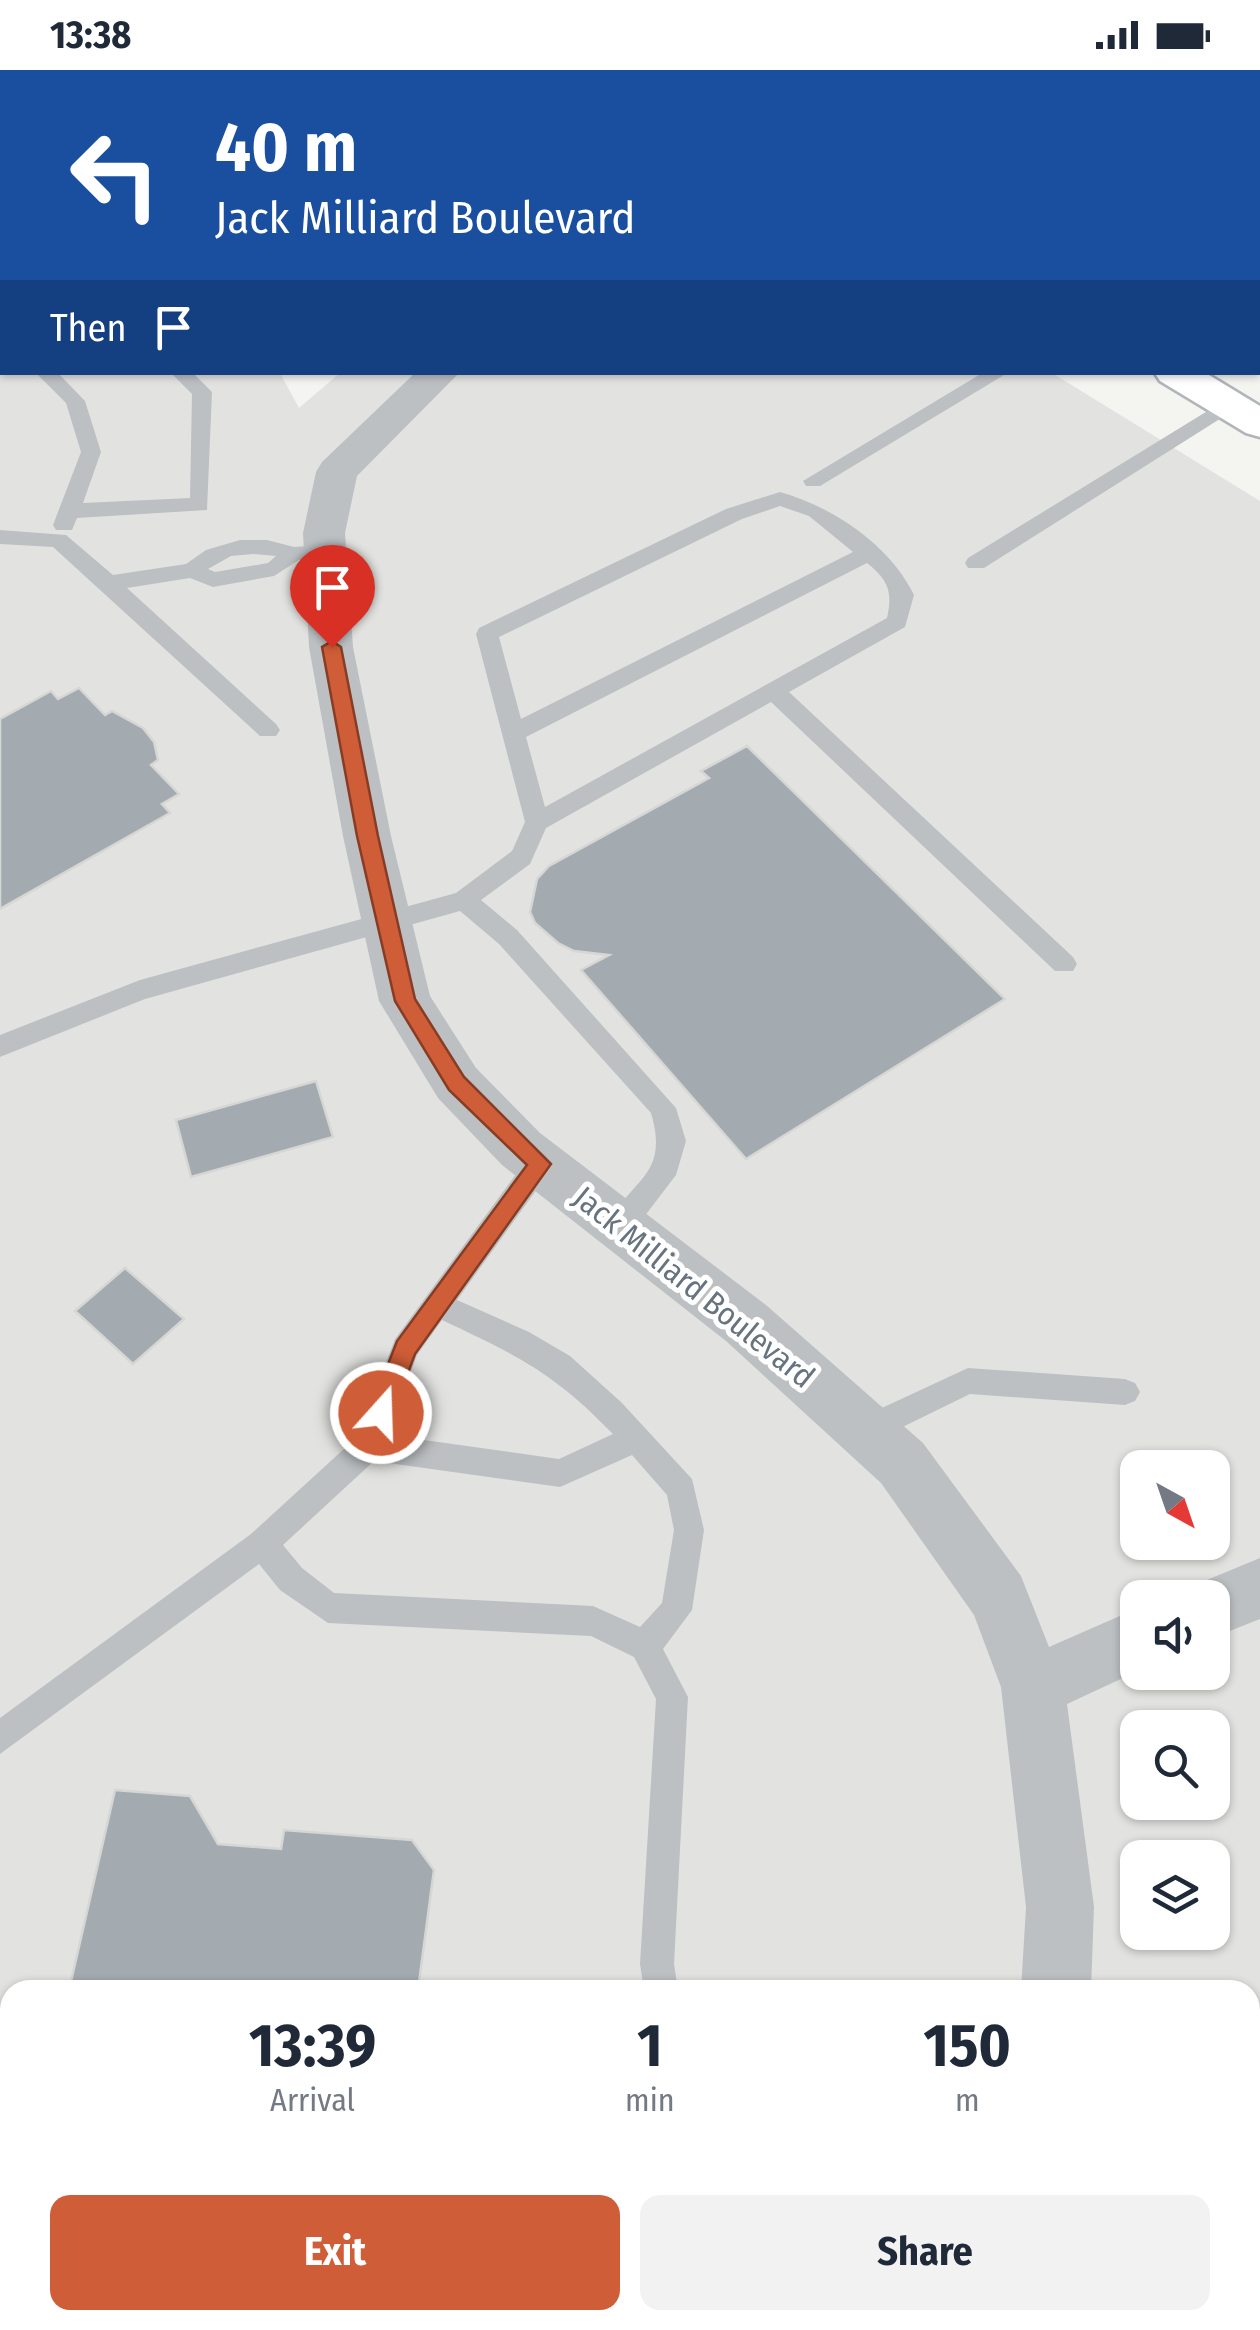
<!DOCTYPE html>
<html lang="en">
<head>
<meta charset="utf-8">
<style>
	:root { --surface:#fff; --page:#f2f2f3; --text:#1f2937; --muted:#747a83; --accent:#cf5d37 }
	body { margin:0; font-family:"Fira Sans Condensed",sans-serif; background:var(--page); color:var(--text); height:100vh; display:flex; flex-direction:column; font-size:38px; white-space:nowrap }
	* { box-sizing:border-box; margin:0 }
	p { font-size:32px; color:var(--muted) }
	.icon { flex:none; width:55px; height:55px; fill:none; stroke:currentColor; stroke-width:2; stroke-linecap:round; stroke-linejoin:round }
	.map { position:relative; flex:1; overflow:hidden }
	.side { position:absolute; left:0px; top:1910px; width:1260px; height:350px; display:flex; flex-direction:column; background:var(--surface); border-radius:30px 30px 0 0; box-shadow:0 2px 8px #0004 }
	.side>* { flex:none }
	.top-card { position:absolute; left:0px; top:0px; width:1260px; height:305px; box-shadow:0 2px 8px #0004; background:#1a4fa0; color:#fff; overflow:hidden }
	.needle { width:65px; rotate:140deg }
	.fabs { position:absolute; left:1120px; top:1380px; display:grid; gap:20px }
	.fabs a { display:grid; place-items:center; width:110px; height:110px; border-radius:20px; background:var(--surface); box-shadow:0 2px 8px #0004; font-size:50px }
	.pin { position:absolute; display:grid; place-items:center; width:85px; height:85px; color:#fff; margin:-102px -42px; border-radius:50% 50% 50% 0; rotate:-45deg; box-shadow:0 0 10px #0007 }
	.pin .icon { rotate:45deg }
	.me { position:absolute; width:110px; margin:-55px; rotate:20deg; stroke-linejoin:round; filter:drop-shadow(0 0 8px #0008) }
	.turn { display:flex; align-items:center; gap:35px; height:210px; padding:0 50px; font-size:45px }
	.turn .icon { width:130px; height:130px; stroke-width:2.5 }
	.turn b { display:block; font-size:70px; line-height:85px }
	.then { display:flex; align-items:center; height:95px; padding:0 50px; background:#0003; gap:20px; font-size:38px }
	.eta { display:flex; justify-content:space-evenly; align-items:center; height:170px; text-align:center }
	.eta b { font-size:60px; font-weight:700; line-height:70px }
	.cta { display:flex; gap:20px; margin-top:auto; padding:20px 50px }
	.cta a { flex:1; height:115px; border-radius:20px; background:var(--accent); color:#fff; font-size:40px; font-weight:700; line-height:115px; text-align:center }
	.cta a+a { background:var(--page); color:var(--text) }
	.status { display:flex; justify-content:space-between; align-items:center; height:70px; padding:0 50px; background:var(--surface); direction:ltr }
	.status svg { height:28px; fill:currentColor }
	.map>svg:first-child { display:block }
	.built { fill:#e2e3e1; fill-rule:evenodd }
	.green { fill:#d3d9d1 }
	.building { fill:#a4abb0; stroke:#d6d6d4; stroke-width:2.5 }
	.lines { fill:none; stroke-linecap:round; stroke-linejoin:round }
	.secondary-casing { stroke:#b1b5b9; stroke-width:5 }
	.service { fill:#bcc0c3; fill-rule:evenodd }
	.minor { fill:#bcc0c3; fill-rule:evenodd }
	.secondary { fill:#fff; fill-rule:evenodd }
	.route { fill:#cf5d37; stroke:#873c24; stroke-width:2.5 }
	.labels { text-anchor:middle; dominant-baseline:central; stroke-width:10; stroke-linejoin:round; paint-order:stroke }
	.street-label { font-size:32px; fill:#67747f; stroke:#fff }
</style>
</head>
<body>
<div class="status"><b>13:38</b><svg viewBox="0 0 49 12"><path d="M0 12V9h3v3zM5 12V6h3v6zM10 12V3h3v9zM15 12V0h3v12zM26 1h20v11H26zM47 4h2v5h-2z"/></svg></div>
<div class="map">
<svg width="1260" height="2260" viewBox="0 0 1260 2260">
	<rect width="100%" height="100%" fill="#f4f4f1"/>
	<path class="built" d="M 0,0 L 565,0 L 568,2 L 2,2 L 2,25 Z
		M 0,227 L 2,302 L 280,303 L 299,338 L 341,302 L 1052,303 L 1260,431 L 1260,2260 L 893,2260 L 794,2250 L 1250,2250 L 1250,1920 L 10,1920 L 10,2171 L 0,2170 ZM 1138,1398 L 1212,1398 L 1212,1472 L 1138,1472 ZM 1138,1528 L 1212,1528 L 1212,1602 L 1138,1602 ZM 1138,1658 L 1212,1658 L 1212,1732 L 1138,1732 ZM 1138,1788 L 1212,1788 L 1212,1862 L 1138,1862 Z"/>
	<path class="green" d="M 0,2170 L 10,2171 L 10,2250 L 794,2250 L 893,2260 L 0,2260 Z"/>
	<path class="building" d="M 79,618 L 105,645 L 112,641 L 143,658 L 154,672 L 158,690 L 151,695 L 179,724 L 162,734 L 170,743 L 0,839 L 0,649 L 51,621 L 58,629 Z
		M 747,676 L 1005,929 L 746,1089 L 581,900 L 609,885 L 574,881 L 558,873 L 535,853 L 530,842 L 537,809 L 549,796 L 709,708 L 701,701 Z
		M 316,1011 L 333,1067 L 191,1107 L 176,1050 Z
		M 125,1198 L 184,1249 L 133,1294 L 75,1241 Z
		M 115,1720 L 190,1726 L 218,1774 L 281,1779 L 284,1760 L 412,1770 L 434,1800 L 418,1920 L 69,1920 Z
		M 0,1999 L 10,2000 L 10,2147 L 0,2146 Z"/>
	<g class="lines">
		<defs>
			<path id="secondary" d="M 650,0 L 687,0 L 688,2 L 652,2 Z
				M 1154,302 L 1204,302 L 1260,336 L 1260,367 L 1246,363 L 1160,311 Z"/>
		</defs>
		<use href="#secondary" class="secondary-casing"/>
		<path class="service" d="M 0,255 L 2,256 L 2,269 L 0,268 Z
			M 35,302 L 57,302 L 85,331 L 101,382 L 83,433 L 190,428 L 192,324 L 170,302 L 192,302 L 212,322 L 207,440 L 77,448 L 72,460 L 56,460 L 53,455 L 81,382 L 66,333 Z
			M 984,302 L 1009,302 L 820,416 L 806,416 L 803,411 Z
			M 1227,329 L 1237,335 L 1234,340 L 984,498 L 968,498 L 965,493 L 968,488 Z
			M 780,422 C 833,437 890,475 914,525 L 905,557 L 789,622 L 1073,887 L 1077,894 L 1073,901 L 1055,901 L 771,632 L 546,758 L 530,794 L 481,830 L 517,860 L 676,1038 L 686,1071 L 676,1105 L 631,1164 L 621,1168 L 611,1164 L 607,1156 C 630,1108 670,1107 651,1043 L 499,874 L 460,841 L 145,929 L 0,987 L 0,965 L 140,910 L 456,823 L 512,781 L 525,752 L 476,564 L 479,558 L 726,439 ZM 780,436 L 809,446 L 853,482 L 521,649 L 499,567 L 742,449 ZM 867,493 C 888,510 893,521 887,548 L 545,737 L 526,667 Z
			M 0,460 L 66,465 L 113,505 L 186,494 L 206,480 L 240,470 L 267,470 L 294,477 L 333,474 L 336,479 L 333,484 L 299,490 L 274,506 L 213,517 L 190,508 L 127,518 L 276,654 L 280,660 L 276,666 L 260,666 L 53,477 L 0,474 ZM 253,484 L 276,486 L 268,493 L 215,502 L 208,499 L 231,486 Z
			M 540,1082 L 550,1085 L 554,1093 L 550,1101 L 457,1230 L 529,1262 L 570,1286 L 622,1333 L 692,1409 L 704,1460 L 692,1540 L 663,1579 L 688,1627 L 674,1894 L 678,1920 L 644,1920 L 640,1894 L 656,1629 L 634,1587 L 591,1566 L 328,1553 L 280,1520 L 259,1494 L 0,1684 L 0,1648 L 251,1464 L 357,1367 L 395,1269 L 530,1085 ZM 442,1250 C 518,1286 553,1302 613,1364 L 559,1389 L 388,1365 L 417,1285 ZM 632,1385 L 667,1425 L 674,1460 L 662,1533 L 640,1557 L 593,1536 L 334,1523 L 302,1498 L 283,1475 L 374,1391 L 560,1417 Z
			M 968,1298 L 1125,1309 L 1135,1313 L 1140,1322 L 1135,1331 L 1125,1335 L 970,1324 L 876,1370 L 866,1374 L 856,1370 L 851,1360 L 856,1350 Z"/>
		<path class="minor" d="M 416,302 L 460,302 L 357,406 L 345,463 L 353,577 L 391,766 L 430,926 L 476,998 L 540,1063 L 766,1235 L 923,1373 L 1021,1506 L 1049,1577 L 1138,1538 L 1138,1601 L 1067,1634 L 1094,1837 L 1091,1920 L 1021,1920 L 1026,1837 L 1001,1617 L 974,1545 L 881,1413 L 726,1271 L 502,1095 L 438,1028 L 379,931 L 343,766 L 309,577 L 303,463 L 316,402 L 322,392 Z
			M 1260,1488 L 1260,1549 L 1212,1568 L 1212,1528 L 1185,1528 L 1190,1517 Z
			M 1016,2250 L 1092,2250 L 1092,2260 L 1016,2260 Z"/>
		<use href="#secondary" class="secondary"/>
	</g>
	<path class="route" d="M 332,571 L 341,577 L 378,766 L 415,929 L 464,1007 L 551,1094 L 415,1284 L 390,1351 L 381,1354 L 372,1351 L 369,1343 L 397,1271 L 527,1095 L 449,1020 L 395,931 L 357,766 L 322,577 Z"/>
	<g class="labels">
		<g class="street-label">
			<text transform="translate(694 1217) rotate(39)">Jack Milliard Boulevard</text>
		</g>
	</g>
</svg>
<div class="fabs">
<a><svg class="needle" viewBox="-14 -14 28 28"><path d="M0-13l5 13h-10z" fill="#e53935"/><path d="M0 13l5-13h-10z" fill="#747a83"/></svg></a>
<a><svg class="icon" aria-label="sound" viewBox="0 0 24 24"><path d="M4 9h4l5-4v14l-5-4H4zM17 9q2 3 0 6"/></svg></a>
<a><svg class="icon" aria-label="search" viewBox="0 0 24 24"><circle cx="10" cy="10" r="6"/><path d="M15 15l6 6"/></svg></a>
<a><svg class="icon" aria-label="layers" viewBox="0 0 24 24"><path d="M12 4l9 5-9 5-9-5zM3 14l9 5 9-5"/></svg></a>
</div>
<div class="pin" style="left:332px;top:577px;background:#d93025"><svg class="icon" aria-label="arrive" viewBox="0 0 24 24"><path d="M6 21V4h12l-3 4 3 4H6"/></svg></div>
<svg class="me" style="left:381px;top:1343px" viewBox="-20 -20 40 40"><circle r="17" fill="#cf5d37" stroke="#fff" stroke-width="3"/><path d="M0-11L8 9 0 5-8 9z" fill="#fff"/></svg>
<div class="top-card">
<div class="turn"><svg class="icon" aria-label="left" viewBox="0 0 24 24"><path d="M17 20v-9H6M10 6l-5 5 5 5"/></svg><div><b>40 m</b>Jack Milliard Boulevard</div></div>
<div class="then">Then<svg class="icon" aria-label="arrive" viewBox="0 0 24 24"><path d="M6 21V4h12l-3 4 3 4H6"/></svg></div>
</div>
<section class="side">
<div class="eta">
<div><b>13:39</b><p>Arrival</p></div>
<div><b>1</b><p>min</p></div>
<div><b>150</b><p>m</p></div>
</div>
<div class="cta"><a>Exit</a><a>Share</a></div>
</section>
</div>
</body>
</html>
